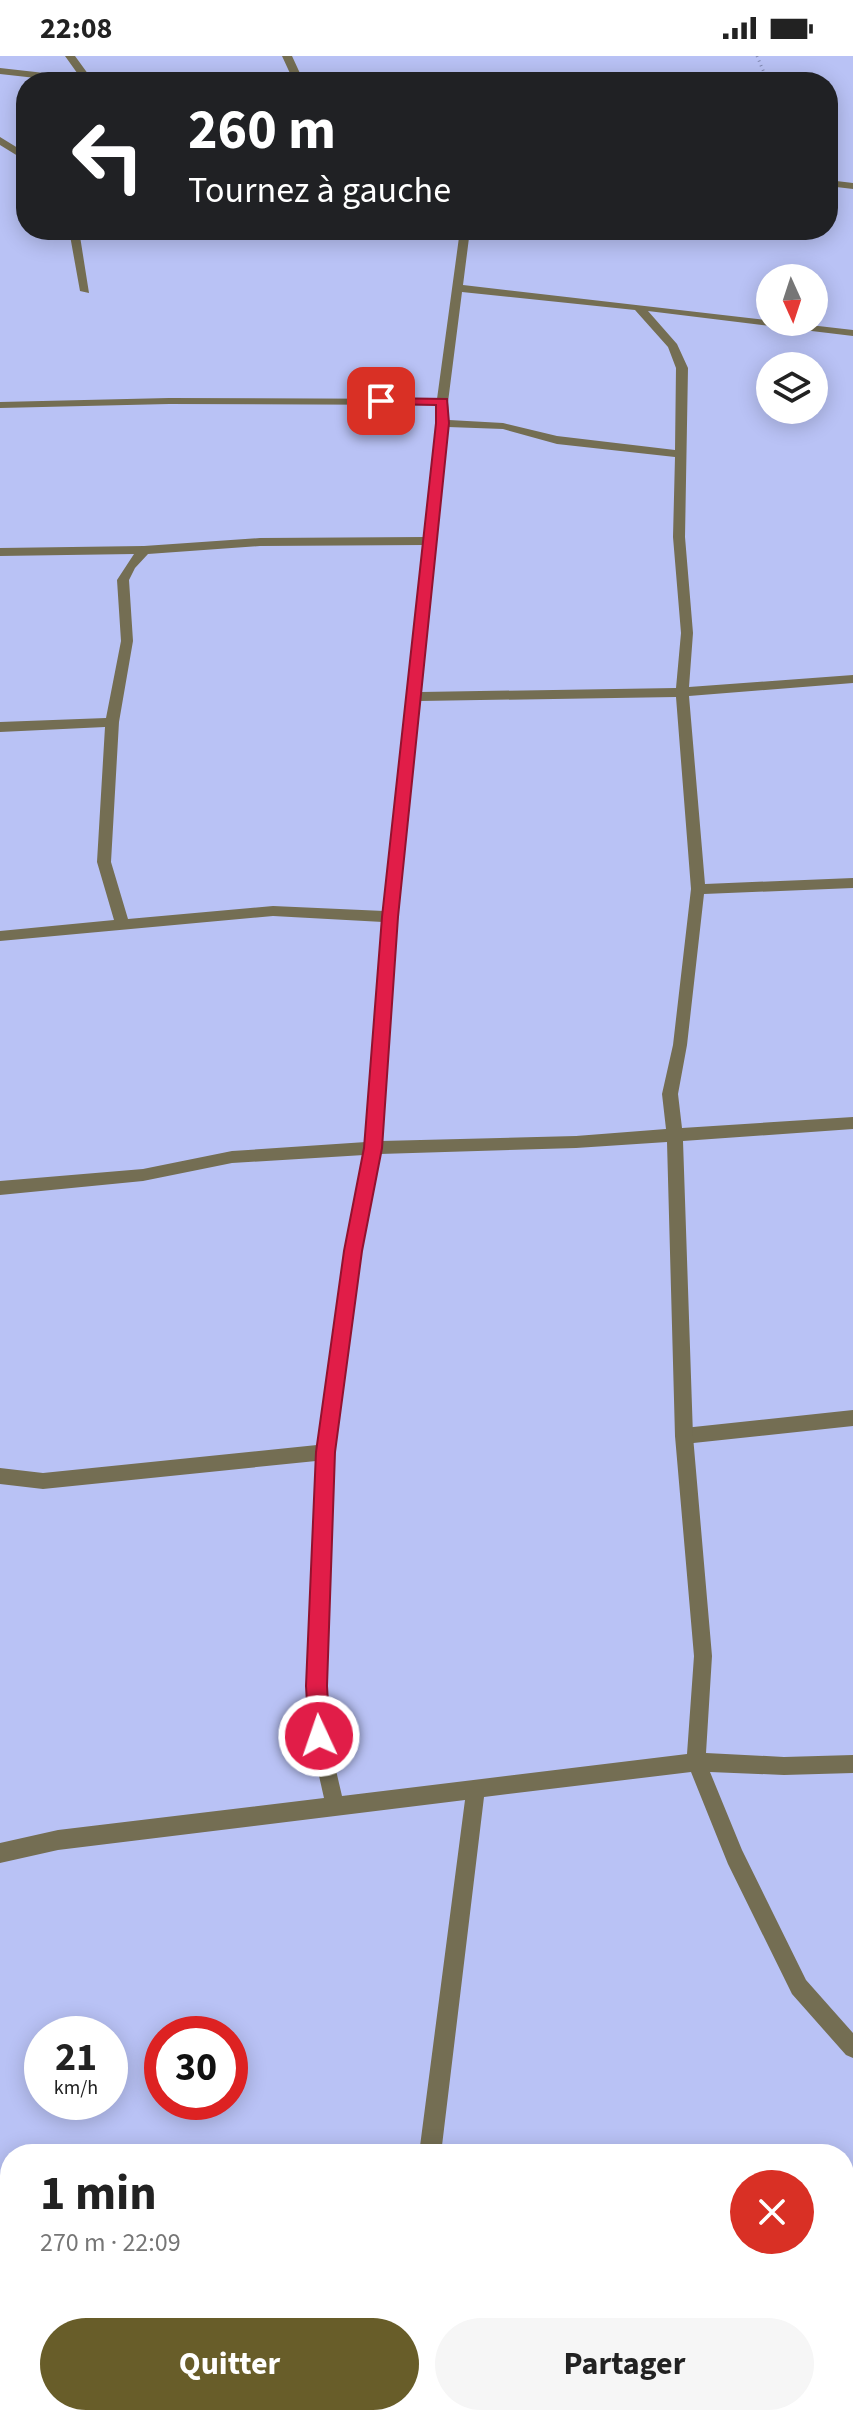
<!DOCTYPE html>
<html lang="fr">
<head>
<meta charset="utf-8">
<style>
	:root { --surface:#fff; --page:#f6f6f6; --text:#222; --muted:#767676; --accent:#685d29 }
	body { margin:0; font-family:"Source Sans 3",sans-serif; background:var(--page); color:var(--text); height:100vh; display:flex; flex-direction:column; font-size:30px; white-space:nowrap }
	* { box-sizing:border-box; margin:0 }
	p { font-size:26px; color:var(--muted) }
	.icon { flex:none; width:44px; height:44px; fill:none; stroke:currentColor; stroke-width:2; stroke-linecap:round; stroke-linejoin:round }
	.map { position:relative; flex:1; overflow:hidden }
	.sheet { position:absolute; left:0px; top:2088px; width:854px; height:282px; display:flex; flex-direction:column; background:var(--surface); border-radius:32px 32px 0 0; box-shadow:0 4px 20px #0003 }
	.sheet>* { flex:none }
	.top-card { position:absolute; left:16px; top:16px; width:822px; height:168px; border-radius:32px; box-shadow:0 4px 20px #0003; background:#202124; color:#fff; overflow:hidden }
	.needle { width:52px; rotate:177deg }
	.controls { position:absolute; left:756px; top:208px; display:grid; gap:16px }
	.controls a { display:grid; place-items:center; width:72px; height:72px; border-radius:50%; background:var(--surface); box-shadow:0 4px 20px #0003; font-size:40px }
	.speed { position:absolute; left:24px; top:1960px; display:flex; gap:16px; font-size:40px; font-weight:700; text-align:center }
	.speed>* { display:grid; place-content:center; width:104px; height:104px; border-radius:50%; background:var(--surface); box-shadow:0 4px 20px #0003; line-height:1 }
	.speed small { font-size:20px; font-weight:400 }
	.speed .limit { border:12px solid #d22; background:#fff; color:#111 }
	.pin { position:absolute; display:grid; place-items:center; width:68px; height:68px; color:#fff; margin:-34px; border-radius:16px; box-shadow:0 4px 12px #0006 }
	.me { position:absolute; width:88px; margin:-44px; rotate:357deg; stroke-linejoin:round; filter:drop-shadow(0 0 6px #0008) }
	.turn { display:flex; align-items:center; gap:28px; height:168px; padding:0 40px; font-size:36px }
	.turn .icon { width:104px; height:104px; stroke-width:2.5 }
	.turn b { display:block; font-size:56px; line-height:68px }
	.round { display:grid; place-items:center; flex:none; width:84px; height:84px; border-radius:42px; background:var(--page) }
	.head { display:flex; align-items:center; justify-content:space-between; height:136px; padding:0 40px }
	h1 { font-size:48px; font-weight:700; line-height:60px }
	.primary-button { display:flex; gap:16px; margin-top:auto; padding:16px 40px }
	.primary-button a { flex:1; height:92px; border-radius:48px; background:var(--accent); color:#fff; font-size:32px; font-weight:700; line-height:92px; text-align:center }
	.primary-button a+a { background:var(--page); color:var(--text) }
	.status { display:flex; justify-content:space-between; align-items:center; height:56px; padding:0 40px; background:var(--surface); direction:ltr }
	.status svg { height:22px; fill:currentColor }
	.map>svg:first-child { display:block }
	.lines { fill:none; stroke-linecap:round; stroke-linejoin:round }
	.path { stroke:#7f86af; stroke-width:3; stroke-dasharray:1 4; stroke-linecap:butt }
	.service { fill:#746e53; fill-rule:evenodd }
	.minor { fill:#746e53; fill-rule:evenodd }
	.route { fill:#e11d48; stroke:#92132f; stroke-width:2 }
</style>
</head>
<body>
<div class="status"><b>22:08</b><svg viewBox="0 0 49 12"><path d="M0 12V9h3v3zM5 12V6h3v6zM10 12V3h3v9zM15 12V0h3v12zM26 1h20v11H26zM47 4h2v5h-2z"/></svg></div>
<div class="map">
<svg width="853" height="2369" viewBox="0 0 853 2369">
	<rect width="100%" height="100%" fill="#b9c2f5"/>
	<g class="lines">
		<path class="path" d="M 757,0 L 768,26"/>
		<path class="service" d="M 0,81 L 26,97 L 26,105 L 0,89 Z
			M 69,174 L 79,174 L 89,237 L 80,235 Z
			M 853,1354 L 853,1370 L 684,1388 L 678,1385 L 675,1380 L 678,1375 L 684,1372 Z
			M 592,2360 L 614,2360 L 615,2369 L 593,2369 Z"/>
		<path class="minor" d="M 65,0 L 75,0 L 91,22 L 102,26 L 72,26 L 0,18 L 0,12 L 80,21 Z
			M 282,0 L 292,0 L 304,26 L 294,26 Z
			M 828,124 L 853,127 L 853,133 L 828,130 Z
			M 460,174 L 470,174 L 463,229 L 853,274 L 853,280 L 648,255 L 677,288 L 688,312 L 685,481 L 693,577 L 689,631 L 853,619 L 853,627 L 689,640 L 705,828 L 853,822 L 853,832 L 704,838 L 687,989 L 678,1038 L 682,1072 L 853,1061 L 853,1073 L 683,1085 L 693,1380 L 712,1600 L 706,1697 L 784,1701 L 853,1699 L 853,1717 L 784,1719 L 710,1716 L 742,1794 L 806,1924 L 853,1977 L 853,2002 L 846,1999 L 792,1938 L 728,1808 L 691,1716 L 484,1741 L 441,2098 L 419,2098 L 465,1744 L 58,1794 L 0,1807 L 0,1787 L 58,1774 L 324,1742 L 310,1680 L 308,1630 L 316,1405 L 43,1433 L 0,1428 L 0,1412 L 43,1417 L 317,1389 L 345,1195 L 364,1099 L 232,1107 L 143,1125 L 0,1139 L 0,1125 L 143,1113 L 232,1095 L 366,1086 L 383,866 L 273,860 L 0,885 L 0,875 L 114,864 L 97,806 L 105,671 L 0,676 L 0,666 L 106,662 L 121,585 L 117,524 L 134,498 L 0,500 L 0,492 L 144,490 L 260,482 L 425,481 L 437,367 L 436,349 L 169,348 L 0,352 L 0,346 L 169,342 L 437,343 ZM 462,236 L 635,254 L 668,291 L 676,312 L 675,394 L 557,380 L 503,367 L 449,364 L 448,346 ZM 448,371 L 503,373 L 557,388 L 675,401 L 673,481 L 681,577 L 676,632 L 421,636 ZM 424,489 L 384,855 L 273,850 L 128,863 L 111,806 L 119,666 L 133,585 L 129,524 L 135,512 L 148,498 L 260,490 ZM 676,641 L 691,833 L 673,989 L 662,1038 L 666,1073 L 576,1080 L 381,1085 L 397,861 L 420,645 ZM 667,1086 L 675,1380 L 694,1600 L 687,1698 L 342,1740 L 328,1680 L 326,1630 L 334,1396 L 361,1195 L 380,1098 L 576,1092 Z
			M 0,2144 L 10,2150 L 10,2176 L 0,2170 Z
			M 0,2213 L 10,2213 L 10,2235 L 0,2235 Z
			M 350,2360 L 372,2360 L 370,2369 L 348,2369 Z"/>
	</g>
	<path class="route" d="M 381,342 L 447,343 L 449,367 L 398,861 L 382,1092 L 362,1195 L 335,1396 L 327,1630 L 330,1680 L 327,1688 L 319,1691 L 312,1688 L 309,1680 L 306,1630 L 316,1396 L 344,1195 L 364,1092 L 382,861 L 436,367 L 436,349 L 377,348 L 375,345 Z"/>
</svg>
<div class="controls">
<a><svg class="needle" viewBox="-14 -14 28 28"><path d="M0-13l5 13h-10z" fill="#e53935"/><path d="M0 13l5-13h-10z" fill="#767676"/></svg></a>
<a><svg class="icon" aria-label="layers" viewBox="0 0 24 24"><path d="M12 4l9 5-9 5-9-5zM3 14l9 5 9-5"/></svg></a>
</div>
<div class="speed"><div>21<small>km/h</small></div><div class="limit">30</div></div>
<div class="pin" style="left:381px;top:345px;background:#d93025"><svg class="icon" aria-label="arrive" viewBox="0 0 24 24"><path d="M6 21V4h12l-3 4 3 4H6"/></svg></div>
<svg class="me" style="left:319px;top:1680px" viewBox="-20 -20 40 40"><circle r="17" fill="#e11d48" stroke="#fff" stroke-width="3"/><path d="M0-11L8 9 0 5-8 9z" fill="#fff"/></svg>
<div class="top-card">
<div class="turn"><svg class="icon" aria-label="left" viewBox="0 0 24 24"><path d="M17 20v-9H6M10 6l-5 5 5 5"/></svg><div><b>260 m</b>Tournez à gauche</div></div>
</div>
<section class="sheet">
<div class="head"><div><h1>1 min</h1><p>270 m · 22:09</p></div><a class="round" style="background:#d93025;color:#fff"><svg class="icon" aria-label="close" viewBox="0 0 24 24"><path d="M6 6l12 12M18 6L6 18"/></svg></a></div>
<div class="primary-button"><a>Quitter</a><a>Partager</a></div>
</section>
</div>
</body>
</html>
